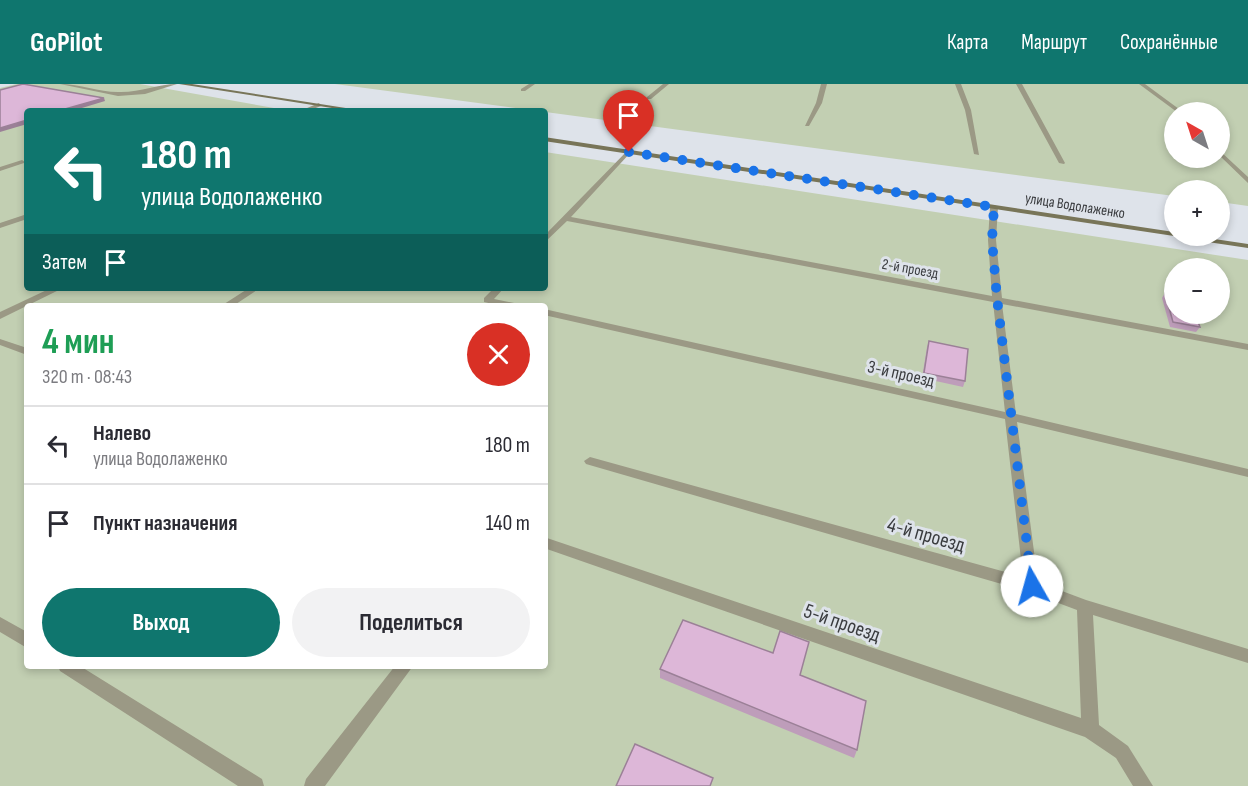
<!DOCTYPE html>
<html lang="ru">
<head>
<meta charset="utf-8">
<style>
	:root { --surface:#fff; --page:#f2f2f3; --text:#2b2b33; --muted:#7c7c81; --line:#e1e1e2; --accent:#0f766e }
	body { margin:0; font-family:"Sofia Sans Condensed",sans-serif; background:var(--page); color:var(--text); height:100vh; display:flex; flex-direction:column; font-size:22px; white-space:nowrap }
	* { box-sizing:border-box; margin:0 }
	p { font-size:20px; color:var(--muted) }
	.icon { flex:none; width:33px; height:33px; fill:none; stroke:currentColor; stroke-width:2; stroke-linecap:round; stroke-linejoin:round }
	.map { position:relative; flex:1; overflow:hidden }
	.sheet { position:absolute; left:24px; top:219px; width:524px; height:366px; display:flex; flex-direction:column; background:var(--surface); border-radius:6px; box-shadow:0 3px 9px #0003 }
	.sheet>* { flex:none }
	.hud { position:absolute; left:24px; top:24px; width:524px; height:183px; border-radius:6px; box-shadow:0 3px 9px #0003; background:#0f766e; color:#fff; overflow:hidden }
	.needle { width:39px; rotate:321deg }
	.fabs { position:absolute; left:1164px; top:18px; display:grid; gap:12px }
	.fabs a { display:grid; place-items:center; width:66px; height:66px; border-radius:50%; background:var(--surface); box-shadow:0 3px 9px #0003; font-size:30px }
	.pin { position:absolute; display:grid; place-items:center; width:51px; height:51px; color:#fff; margin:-62px -26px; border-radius:50% 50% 50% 0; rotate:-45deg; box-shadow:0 0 6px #0007 }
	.pin .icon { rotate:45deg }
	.me { position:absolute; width:66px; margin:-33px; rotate:353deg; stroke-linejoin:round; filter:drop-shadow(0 0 4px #0008) }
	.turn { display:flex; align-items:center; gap:21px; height:126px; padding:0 18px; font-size:27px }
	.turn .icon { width:78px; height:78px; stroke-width:2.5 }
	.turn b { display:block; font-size:42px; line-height:51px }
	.then { display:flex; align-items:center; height:57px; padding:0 18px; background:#0003; gap:12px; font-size:22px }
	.round { display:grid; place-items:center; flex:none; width:63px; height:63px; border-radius:32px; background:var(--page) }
	.summary { display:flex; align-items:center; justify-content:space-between; height:102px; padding:0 18px }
	h1 { font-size:36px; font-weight:700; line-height:45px; color:#1e9e55 }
	.cta { display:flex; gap:12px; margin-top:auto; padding:12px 18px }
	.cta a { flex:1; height:69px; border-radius:36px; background:var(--accent); color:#fff; font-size:24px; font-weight:700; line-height:69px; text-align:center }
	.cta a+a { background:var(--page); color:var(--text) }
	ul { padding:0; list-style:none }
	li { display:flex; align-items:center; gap:18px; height:78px; padding:0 18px; border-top:2px solid var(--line) }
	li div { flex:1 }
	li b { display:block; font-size:22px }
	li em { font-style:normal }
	header { display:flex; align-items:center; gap:36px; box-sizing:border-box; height:84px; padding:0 30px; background:var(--accent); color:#fff }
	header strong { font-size:28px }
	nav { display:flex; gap:33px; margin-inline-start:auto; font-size:21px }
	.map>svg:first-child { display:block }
	.green { fill:#c2cfb2; fill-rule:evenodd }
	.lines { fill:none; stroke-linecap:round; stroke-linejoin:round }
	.path { stroke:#91959a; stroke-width:1.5; stroke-dasharray:1.5 2; stroke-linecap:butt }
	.service { fill:#9b9985; fill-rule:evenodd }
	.minor { fill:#9b9985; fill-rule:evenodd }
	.secondary { fill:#787558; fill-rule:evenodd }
	.wall { fill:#be9dba }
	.shaded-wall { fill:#9b8097 }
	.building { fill:#ddb7d8; stroke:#9b8097; stroke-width:1.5 }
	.route { stroke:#1a73e8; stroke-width:10; stroke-dasharray:0 18 }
	.labels { text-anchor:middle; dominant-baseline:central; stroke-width:6; stroke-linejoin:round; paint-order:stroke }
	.far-street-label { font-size:15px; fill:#3a3c3f; stroke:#dee3ea }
	.street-label { font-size:18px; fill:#3a3c3f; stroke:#dee3ea }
	.near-street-label { font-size:21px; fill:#3a3c3f; stroke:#dee3ea }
</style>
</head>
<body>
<header>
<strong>GoPilot</strong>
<nav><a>Карта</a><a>Маршрут</a><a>Сохранённые</a></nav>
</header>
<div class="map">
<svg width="1248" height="702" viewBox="0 0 1248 702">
	<rect width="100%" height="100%" fill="#dee3ea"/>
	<path class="green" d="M 17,0 L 140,0 L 291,27 L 27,27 L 27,204 L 544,204 L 545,68 L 1248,176 L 1248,702 L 0,702 L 0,4 ZM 1174,184 L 1220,184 L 1220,230 L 1174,230 ZM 27,222 L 544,222 L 544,582 L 27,582 Z
		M 335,0 L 1248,0 L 1248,122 L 1220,118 L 1220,106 L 1174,106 L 1174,112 ZM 1174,28 L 1220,28 L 1220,74 L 1174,74 Z"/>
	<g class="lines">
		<path class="path" d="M 378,25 L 389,27"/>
		<path class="service" d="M 60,0 C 81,0 101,9 121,8 C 141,8 159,0 177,0 L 145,10 L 118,12 Z
			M 529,0 L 535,0 L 525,7 L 521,7 L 521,5 Z
			M 663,0 L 669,0 L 651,15 L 647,15 L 647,13 Z
			M 821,0 L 827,0 L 822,19 L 809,42 L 805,42 L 816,19 Z
			M 955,0 L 961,0 L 971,26 L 979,71 L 974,70 L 965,26 Z
			M 1016,0 L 1022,0 L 1065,79 L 1064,80 L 1059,79 Z
			M 1139,0 L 1145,0 L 1183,28 L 1177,28 Z
			M 1220,67 L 1248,93 L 1248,99 L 1220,72 Z"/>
		<path class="minor" d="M 319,19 L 321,22 L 308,27 L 300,27 Z
			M 629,65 L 632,67 L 631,68 L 571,133 L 992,212 L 988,156 L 990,123 L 994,121 L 998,123 L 996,156 L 1002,214 L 1248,260 L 1248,266 L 1002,220 L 1016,330 L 1248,385 L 1248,393 L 1017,338 L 1038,498 L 1086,516 L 1248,565 L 1248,579 L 1093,531 L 1099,641 L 1128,662 L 1153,702 L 1133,702 L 1116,674 L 1085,653 L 544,464 L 544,453 L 1081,634 L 1077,526 L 1029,508 L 586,380 L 584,377 L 590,373 L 1023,493 L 1005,335 L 544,231 L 544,225 L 1005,328 L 993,218 L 567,137 L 544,159 L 544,152 Z
			M 22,76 L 25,78 L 24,79 L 0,87 L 0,83 Z
			M 27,130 L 27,135 L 0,144 L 0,139 Z
			M 51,204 L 63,204 L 0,235 L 0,228 Z
			M 249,204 L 260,204 L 233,222 L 221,222 Z
			M 494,204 L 504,204 L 494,215 L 519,220 L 521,222 L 502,222 L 484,218 L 484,214 Z
			M 0,255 L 27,264 L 27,271 L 0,261 Z
			M 0,533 L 27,548 L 27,564 L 0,548 Z
			M 58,582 L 80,582 L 262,695 L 264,702 L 238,702 L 60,587 Z
			M 395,582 L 413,582 L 325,702 L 304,702 L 306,695 Z"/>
		<path class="secondary" d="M 179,0 L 192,0 L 365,27 L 351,27 Z
			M 544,53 L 1174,148 L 1174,152 L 1177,152 L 1174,152 L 544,57 Z
			M 1177,152 L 1194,152 L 1248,160 L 1248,164 L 1181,154 Z"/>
	</g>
	<path class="wall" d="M 1165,209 L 1200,243 L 1196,248 L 1170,243 L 1162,214 Z
		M 929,257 L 965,297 L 963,303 L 922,294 L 927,263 Z
		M 660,585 L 800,591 L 857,666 L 854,674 L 660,594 Z"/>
	<path class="shaded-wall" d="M 104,14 L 105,17 L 72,27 L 58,27 Z
		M 27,36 L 27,40 L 0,48 L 0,44 Z"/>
	<path class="building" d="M 23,0 L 104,14 L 58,27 L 27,27 L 27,36 L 0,44 L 0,6 Z
		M 1165,209 L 1174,210 L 1174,230 L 1195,230 L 1200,243 L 1173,238 Z
		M 929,257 L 968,265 L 965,297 L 924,289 Z
		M 683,536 L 773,569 L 780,547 L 809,558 L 800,591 L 866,617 L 857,666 L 660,585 Z
		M 635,660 L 713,694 L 710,702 L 616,702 Z"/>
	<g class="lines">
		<path class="route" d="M 629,68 L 994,123 L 992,156 L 997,214 L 1032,502"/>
	</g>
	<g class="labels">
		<g class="far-street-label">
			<text transform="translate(1075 122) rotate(9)">улица Водолаженко</text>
			<text transform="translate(910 185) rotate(10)">2-й проезд</text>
		</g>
		<g class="street-label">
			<text transform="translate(901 290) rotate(13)">3-й проезд</text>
		</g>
		<g class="near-street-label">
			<text transform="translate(926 451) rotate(16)">4-й проезд</text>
			<text transform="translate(842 539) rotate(19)">5-й проезд</text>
		</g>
	</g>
</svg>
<div class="fabs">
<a><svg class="needle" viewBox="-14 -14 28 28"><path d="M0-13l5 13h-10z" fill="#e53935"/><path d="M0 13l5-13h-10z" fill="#7c7c81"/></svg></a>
<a>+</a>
<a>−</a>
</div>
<div class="pin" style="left:629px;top:68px;background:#d93025"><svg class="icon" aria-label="arrive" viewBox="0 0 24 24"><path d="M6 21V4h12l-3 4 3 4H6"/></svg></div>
<svg class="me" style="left:1032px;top:502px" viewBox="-20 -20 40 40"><circle r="19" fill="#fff"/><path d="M0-13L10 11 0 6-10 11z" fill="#1a73e8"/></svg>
<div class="hud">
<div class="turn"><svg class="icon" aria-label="left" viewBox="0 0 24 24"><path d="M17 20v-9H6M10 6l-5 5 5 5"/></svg><div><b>180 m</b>улица Водолаженко</div></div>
<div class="then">Затем<svg class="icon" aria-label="arrive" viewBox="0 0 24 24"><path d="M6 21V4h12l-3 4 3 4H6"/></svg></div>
</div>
<section class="sheet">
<div class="summary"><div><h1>4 мин</h1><p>320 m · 08:43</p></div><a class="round" style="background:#d93025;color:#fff"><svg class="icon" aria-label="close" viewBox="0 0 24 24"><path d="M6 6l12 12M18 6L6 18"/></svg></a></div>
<ul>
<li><svg class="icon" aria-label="left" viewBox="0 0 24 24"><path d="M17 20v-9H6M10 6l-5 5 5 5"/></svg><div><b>Налево</b><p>улица Водолаженко</p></div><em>180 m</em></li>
<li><svg class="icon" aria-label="arrive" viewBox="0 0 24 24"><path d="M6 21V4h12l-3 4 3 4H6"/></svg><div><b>Пункт назначения</b></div><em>140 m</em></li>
</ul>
<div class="cta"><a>Выход</a><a>Поделиться</a></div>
</section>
</div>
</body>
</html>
